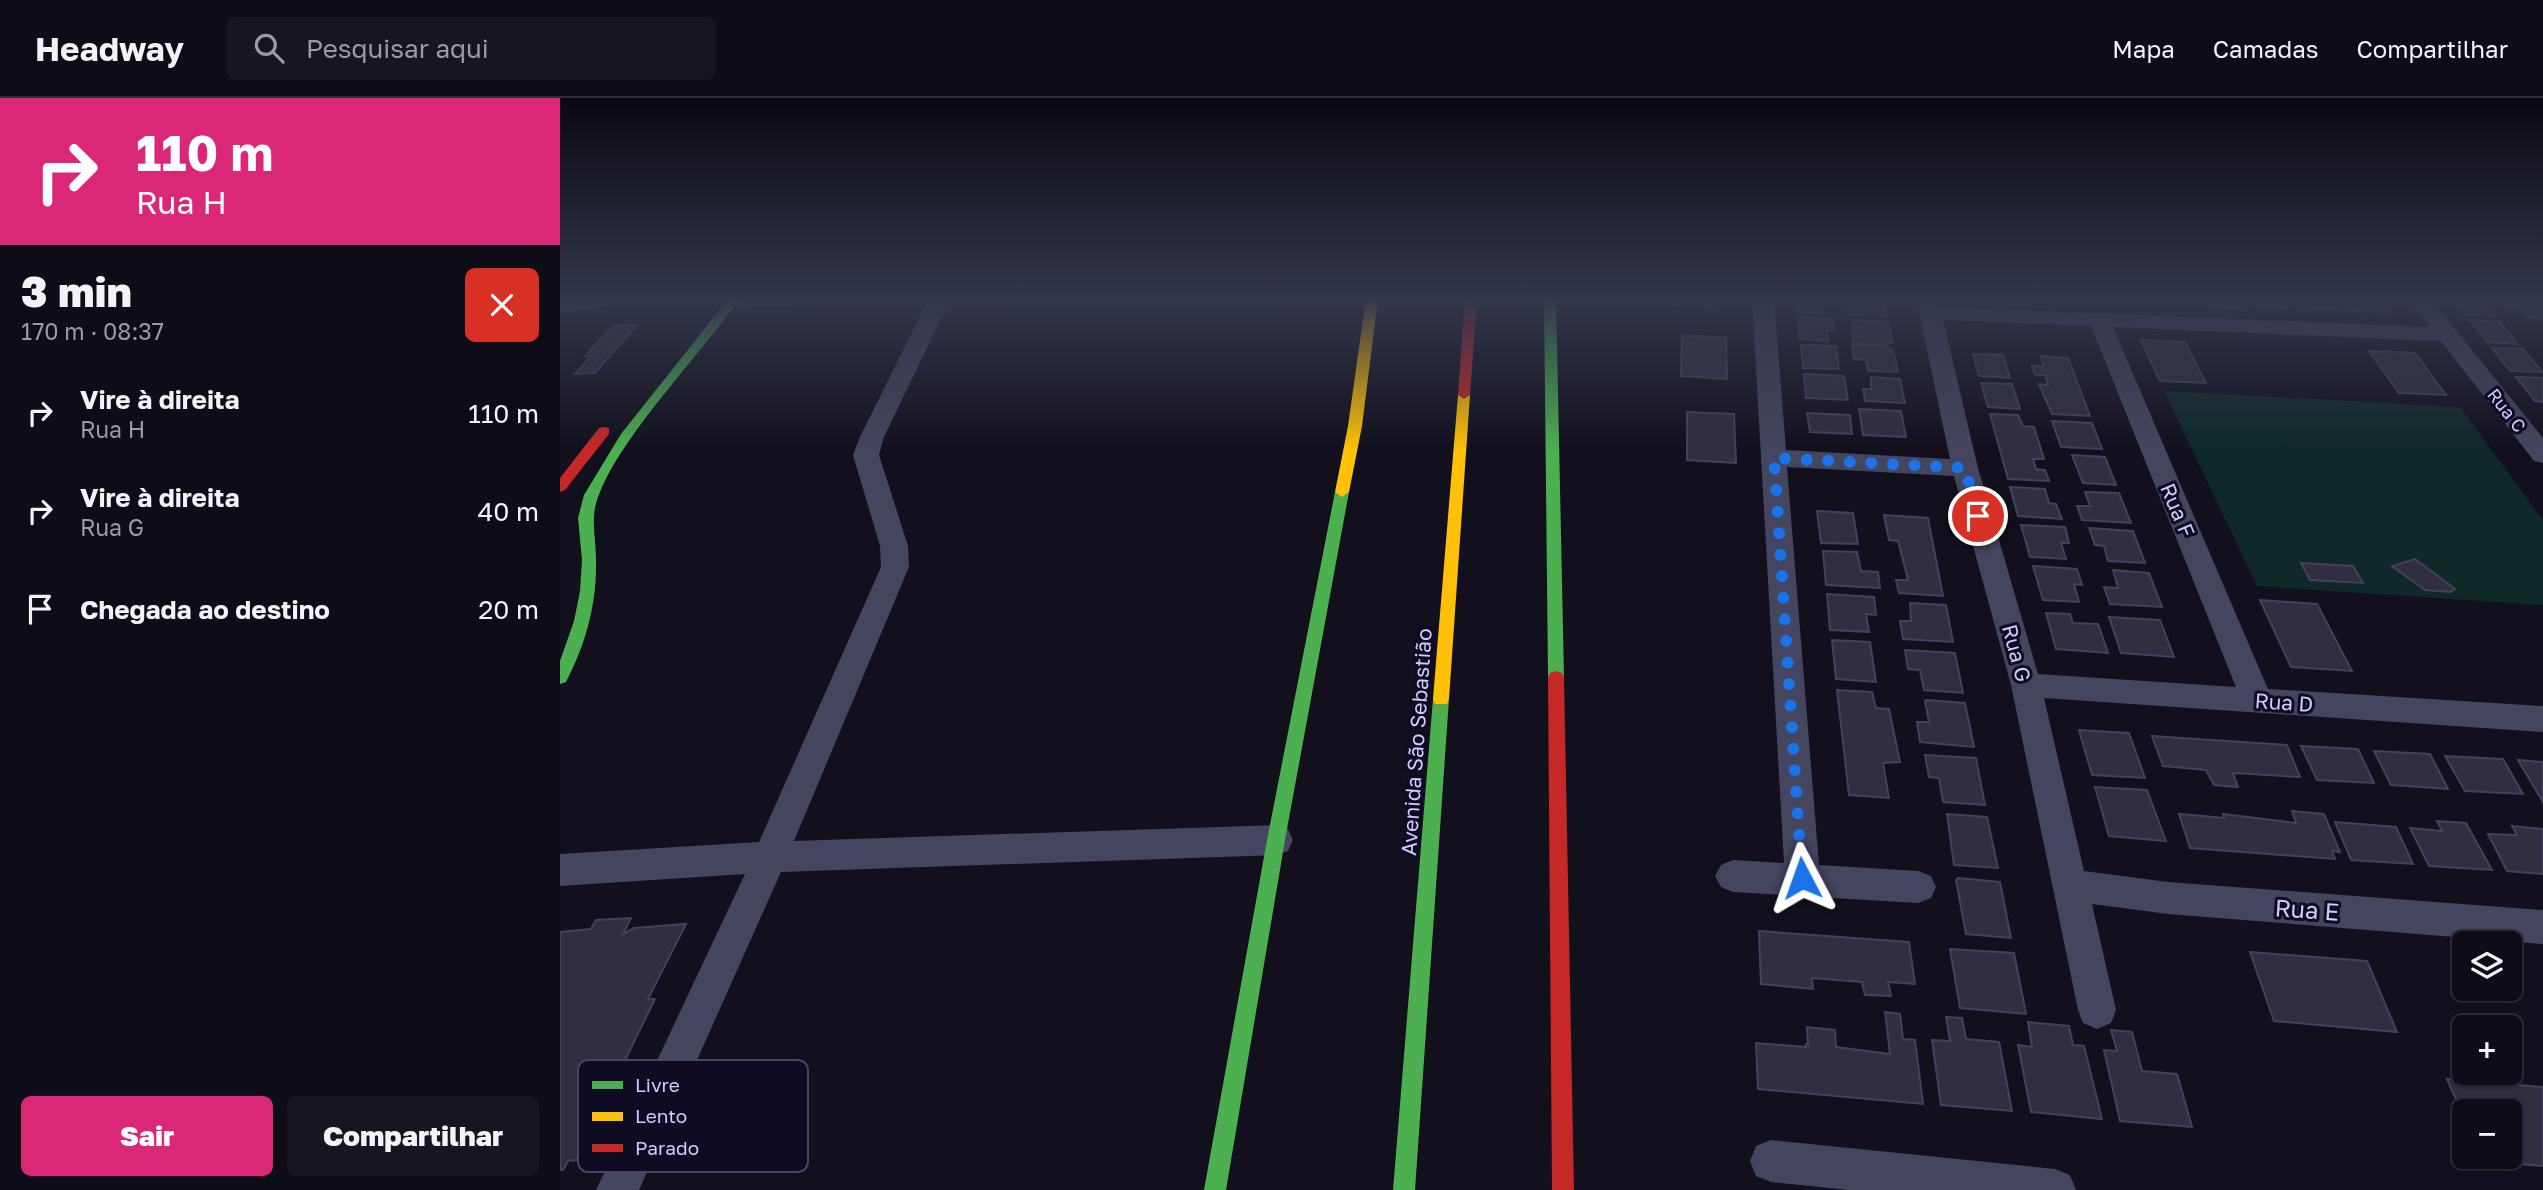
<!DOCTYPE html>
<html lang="pt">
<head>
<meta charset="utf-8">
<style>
	:root { --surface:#0e0c16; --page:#17151f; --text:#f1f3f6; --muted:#9b9ba1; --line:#2e2c35; --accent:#db2777 }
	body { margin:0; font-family:"Golos Text",sans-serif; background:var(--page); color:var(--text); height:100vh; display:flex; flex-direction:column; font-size:26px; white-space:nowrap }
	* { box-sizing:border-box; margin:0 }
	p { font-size:23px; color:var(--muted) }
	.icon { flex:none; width:38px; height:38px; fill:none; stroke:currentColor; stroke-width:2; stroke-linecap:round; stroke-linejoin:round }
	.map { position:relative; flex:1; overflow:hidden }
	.side { display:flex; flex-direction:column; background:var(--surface); width:560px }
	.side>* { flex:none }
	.hud { background:#db2777; color:#fff; overflow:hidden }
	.controls { position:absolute; left:1892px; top:833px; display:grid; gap:14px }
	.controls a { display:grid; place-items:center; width:70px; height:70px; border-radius:10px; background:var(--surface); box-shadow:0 2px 5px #0004,0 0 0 2px var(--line); font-size:35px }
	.pin { position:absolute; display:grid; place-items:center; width:60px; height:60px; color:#fff; margin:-30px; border:4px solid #fff; border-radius:50%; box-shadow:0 2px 7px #0007 }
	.me { position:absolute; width:77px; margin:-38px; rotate:356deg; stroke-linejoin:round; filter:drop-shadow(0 0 5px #0008) }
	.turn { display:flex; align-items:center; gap:24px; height:147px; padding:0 21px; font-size:32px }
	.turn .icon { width:91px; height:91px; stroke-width:2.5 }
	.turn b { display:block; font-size:49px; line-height:60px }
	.round { display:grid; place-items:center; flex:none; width:74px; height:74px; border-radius:10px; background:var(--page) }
	.head { display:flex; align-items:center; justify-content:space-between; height:119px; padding:0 21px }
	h1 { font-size:42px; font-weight:800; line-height:52px }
	.primary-button { display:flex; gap:14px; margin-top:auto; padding:14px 21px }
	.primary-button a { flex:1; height:80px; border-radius:10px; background:var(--accent); color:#fff; font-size:28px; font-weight:800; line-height:80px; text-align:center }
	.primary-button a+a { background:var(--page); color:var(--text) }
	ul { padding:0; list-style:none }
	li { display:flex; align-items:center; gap:21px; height:98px; padding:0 21px }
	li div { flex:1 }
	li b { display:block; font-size:26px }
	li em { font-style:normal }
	header { display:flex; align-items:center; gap:42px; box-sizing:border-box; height:98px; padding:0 35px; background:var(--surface); border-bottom:2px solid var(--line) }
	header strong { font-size:33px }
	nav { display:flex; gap:38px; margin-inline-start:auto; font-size:24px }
	.search { width:490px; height:63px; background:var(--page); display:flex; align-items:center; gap:18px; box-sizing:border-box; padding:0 24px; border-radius:10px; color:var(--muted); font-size:26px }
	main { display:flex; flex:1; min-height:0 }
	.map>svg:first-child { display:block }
	.green { fill:#0f2928 }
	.building { fill:#302e3f; stroke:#44415c; stroke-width:2 }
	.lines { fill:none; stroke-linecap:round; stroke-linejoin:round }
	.street { fill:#44455e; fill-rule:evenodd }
	.fast { fill:#4caf50; fill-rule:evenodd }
	.slow { fill:#ffc107; fill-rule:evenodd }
	.jam { fill:#c62828; fill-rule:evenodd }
	.route { stroke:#1a73e8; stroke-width:12; stroke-dasharray:0 21.6 }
	.labels { text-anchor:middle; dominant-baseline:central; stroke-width:6; stroke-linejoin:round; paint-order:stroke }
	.far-street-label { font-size:18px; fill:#cfccff; stroke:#0e0b22 }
	.street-label { font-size:21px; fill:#cfccff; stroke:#0e0b22 }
	.near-street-label { font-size:24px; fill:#cfccff; stroke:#0e0b22 }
	.key { fill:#0e0b22; stroke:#484564; stroke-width:2 }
	.key-label { font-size:19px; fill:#cfccff }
</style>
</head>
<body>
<header>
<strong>Headway</strong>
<div class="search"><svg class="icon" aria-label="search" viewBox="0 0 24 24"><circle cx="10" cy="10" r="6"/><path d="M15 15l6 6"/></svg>Pesquisar aqui</div>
<nav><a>Mapa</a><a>Camadas</a><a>Compartilhar</a></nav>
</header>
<main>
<section class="side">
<div class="hud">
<div class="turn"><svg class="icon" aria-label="right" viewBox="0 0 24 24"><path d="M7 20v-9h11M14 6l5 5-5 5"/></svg><div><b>110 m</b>Rua H</div></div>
</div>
<div class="head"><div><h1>3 min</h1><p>170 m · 08:37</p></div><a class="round" style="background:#d93025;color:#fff"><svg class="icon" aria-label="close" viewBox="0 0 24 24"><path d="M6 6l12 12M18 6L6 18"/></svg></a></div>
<ul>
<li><svg class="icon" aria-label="right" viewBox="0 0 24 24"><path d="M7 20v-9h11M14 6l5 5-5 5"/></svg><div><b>Vire à direita</b><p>Rua H</p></div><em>110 m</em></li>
<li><svg class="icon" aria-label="right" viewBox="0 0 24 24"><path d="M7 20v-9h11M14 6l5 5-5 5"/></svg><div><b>Vire à direita</b><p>Rua G</p></div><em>40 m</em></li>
<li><svg class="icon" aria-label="arrive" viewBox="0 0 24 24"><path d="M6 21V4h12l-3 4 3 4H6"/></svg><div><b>Chegada ao destino</b></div><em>20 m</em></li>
</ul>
<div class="primary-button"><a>Sair</a><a>Compartilhar</a></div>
</section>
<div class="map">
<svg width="1983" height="1092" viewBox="0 0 1983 1092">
	<rect width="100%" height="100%" fill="#12101d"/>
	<path class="green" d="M 1604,293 L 1900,309 L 1983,422 L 1983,507 L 1697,488 Z"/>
	<path class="building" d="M 1111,200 L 1153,200 L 1153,209 L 1111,207 Z
		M 1236,200 L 1261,200 L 1263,215 L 1237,214 Z
		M 1287,200 L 1323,200 L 1327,218 L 1288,217 Z
		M 1591,200 L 1628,200 L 1631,205 L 1593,204 Z
		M 1638,200 L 1674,200 L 1679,207 L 1641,206 Z
		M 1640,200 L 1679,200 L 1686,210 L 1646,209 Z
		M 1684,200 L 1721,200 L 1728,210 L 1689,208 Z
		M 1731,200 L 1769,200 L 1777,212 L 1738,210 Z
		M 1781,200 L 1818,200 L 1829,215 L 1792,213 L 1785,203 L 1792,203 L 1783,203 Z
		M 1891,200 L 1919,200 L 1935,218 L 1905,217 Z
		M 1942,200 L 1980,200 L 1983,204 L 1983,220 L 1969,219 L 1960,209 L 1943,208 L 1940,206 L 1947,206 Z
		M 1238,219 L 1272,221 L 1274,232 L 1267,232 L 1269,243 L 1240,241 Z
		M 1292,222 L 1328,224 L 1333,245 L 1326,245 L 1327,248 L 1293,246 Z
		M 1910,222 L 1940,224 L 1958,246 L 1927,244 Z
		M 77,227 L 35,275 L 15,276 L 31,258 L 25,258 L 53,228 Z
		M 1122,237 L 1166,240 L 1167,281 L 1121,278 Z
		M 1581,242 L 1625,244 L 1646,285 L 1600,283 Z
		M 1241,247 L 1276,248 L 1279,271 L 1243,270 Z
		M 1292,247 L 1327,248 L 1328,251 L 1333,252 L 1338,274 L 1308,273 L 1306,262 L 1294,261 Z
		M 1932,250 L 1963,251 L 1982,274 L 1950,273 Z
		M 1809,253 L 1855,255 L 1886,297 L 1839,295 Z
		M 1413,256 L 1443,257 L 1450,280 L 1419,278 Z
		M 1481,258 L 1508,260 L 1530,318 L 1492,316 L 1479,286 L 1488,287 L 1485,277 L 1475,277 L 1472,268 L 1484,268 Z
		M 1244,276 L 1284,278 L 1288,302 L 1246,300 Z
		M 1311,279 L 1340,281 L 1345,305 L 1305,303 L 1303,291 L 1311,291 Z
		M 1956,279 L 1983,280 L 1983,304 L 1975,303 Z
		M 1421,285 L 1452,286 L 1460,311 L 1428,309 Z
		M 1299,311 L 1341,313 L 1346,339 L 1303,337 Z
		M 1127,314 L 1174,316 L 1176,365 L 1127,362 Z
		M 1247,315 L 1290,317 L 1292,336 L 1250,334 Z
		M 1430,316 L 1458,317 L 1463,328 L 1474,329 L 1484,361 L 1473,361 L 1476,371 L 1485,372 L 1489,383 L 1448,381 Z
		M 1492,323 L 1532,325 L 1542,351 L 1501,349 Z
		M 1512,357 L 1545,359 L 1556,387 L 1523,385 Z
		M 1450,389 L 1485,391 L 1489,405 L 1496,406 L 1502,421 L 1458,418 Z
		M 1525,394 L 1559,395 L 1571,425 L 1522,422 L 1517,408 L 1530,408 Z
		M 1257,413 L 1293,415 L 1298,446 L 1261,445 Z
		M 1324,417 L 1368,420 L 1383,498 L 1339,495 L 1336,482 L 1348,482 L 1338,443 L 1329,442 Z
		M 1461,427 L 1505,429 L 1509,445 L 1501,445 L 1506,461 L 1470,459 Z
		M 1529,430 L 1573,433 L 1585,465 L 1548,463 L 1544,448 L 1535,447 Z
		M 1263,453 L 1297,454 L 1301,473 L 1318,474 L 1320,490 L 1266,487 Z
		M 1855,461 L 1895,491 L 1890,494 L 1865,492 L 1832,468 Z
		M 1741,465 L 1793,468 L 1803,485 L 1750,482 Z
		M 1473,468 L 1517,471 L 1522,487 L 1514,486 L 1519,504 L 1483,502 Z
		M 1553,472 L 1589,475 L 1602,509 L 1550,506 L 1544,489 L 1558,490 Z
		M 1267,496 L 1314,499 L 1316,517 L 1306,516 L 1309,534 L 1270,532 Z
		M 1700,502 L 1757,506 L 1792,573 L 1731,569 Z
		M 1350,505 L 1386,507 L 1393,544 L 1343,541 L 1340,523 L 1351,523 Z
		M 1486,515 L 1510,516 L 1513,525 L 1538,526 L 1548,555 L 1496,551 Z
		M 1549,519 L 1600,522 L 1614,559 L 1561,555 Z
		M 1272,542 L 1310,544 L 1316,584 L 1276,581 Z
		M 1345,552 L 1395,555 L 1403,595 L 1364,592 L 1360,572 L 1348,571 Z
		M 1277,592 L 1312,594 L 1316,610 L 1329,611 L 1340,664 L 1323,665 L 1329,700 L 1289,697 Z
		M 1367,602 L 1405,605 L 1414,649 L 1360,644 L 1357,624 L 1369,624 L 1365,603 Z
		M 1519,632 L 1569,635 L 1585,680 L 1532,677 Z
		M 1592,638 L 1727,647 L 1740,679 L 1673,675 L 1678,689 L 1654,687 L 1646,672 L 1603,668 Z
		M 1741,648 L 1798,651 L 1814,685 L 1757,682 Z
		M 1814,653 L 1870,656 L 1888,691 L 1831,687 Z
		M 1365,657 L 1416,660 L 1425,707 L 1383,704 L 1379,680 L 1369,679 Z
		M 1885,658 L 1943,661 L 1963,696 L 1905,693 Z
		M 1958,662 L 1983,664 L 1983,704 L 1962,669 Z
		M 1535,689 L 1587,692 L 1606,743 L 1549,738 Z
		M 1732,713 L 1764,716 L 1780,754 L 1772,753 L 1775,761 L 1630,750 L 1619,716 L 1664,720 L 1663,716 L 1736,725 Z
		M 1387,716 L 1427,719 L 1438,770 L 1394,767 Z
		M 1877,723 L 1906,725 L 1932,772 L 1869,768 L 1850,730 L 1882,733 Z
		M 1775,724 L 1836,729 L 1853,766 L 1791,762 Z
		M 1952,728 L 1983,731 L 1983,776 L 1947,773 L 1928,736 L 1957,737 Z
		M 1398,780 L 1440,784 L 1451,840 L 1406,836 L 1396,782 Z
		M 71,820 L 63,836 L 74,830 L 126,826 L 88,901 L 95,901 L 16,1062 L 8,1063 L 3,1072 L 0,1072 L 0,834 L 31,831 L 36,822 Z
		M 1199,833 L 1349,844 L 1355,886 L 1328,884 L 1331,898 L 1305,897 L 1302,884 L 1252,880 L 1253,891 L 1201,886 Z
		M 1390,851 L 1454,855 L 1466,916 L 1400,910 Z
		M 1690,854 L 1807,863 L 1837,934 L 1714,923 Z
		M 1325,914 L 1340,916 L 1343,941 L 1355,942 L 1363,1006 L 1198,991 L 1196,945 L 1246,949 L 1246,946 L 1248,947 L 1247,929 L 1275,932 L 1276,949 L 1330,956 Z
		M 1386,919 L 1402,920 L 1406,941 L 1439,944 L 1452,1013 L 1381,1007 L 1372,942 L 1390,943 Z
		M 1468,924 L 1509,928 L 1513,947 L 1524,948 L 1542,1021 L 1471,1014 L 1458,947 L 1472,949 Z
		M 1551,932 L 1572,934 L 1582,973 L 1617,976 L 1632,1029 L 1560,1023 L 1544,952 L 1557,953 Z
		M 1887,981 L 1983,989 L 1983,1068 L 1923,1063 L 1921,1059 L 1950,1059 L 1950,1013 L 1904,1013 L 1904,1020 Z"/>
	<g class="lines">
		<path class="street" d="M 11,200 L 63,200 L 60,205 L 52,207 L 0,215 L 0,201 Z
			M 164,200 L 267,200 L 264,205 L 256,207 L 173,209 L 165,207 Z
			M 369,200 L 391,200 L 324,339 L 319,357 L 348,448 L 349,469 L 234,743 L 716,727 L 728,731 L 733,742 L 728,753 L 716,757 L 221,774 L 79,1092 L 36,1092 L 185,776 L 0,788 L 0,756 L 199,744 L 321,469 L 320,448 L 293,357 L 300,339 Z
			M 1192,200 L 1214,200 L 1226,352 L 1390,361 L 1356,200 L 1378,200 L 1380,209 L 1871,229 L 1848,200 L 1870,200 L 1983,340 L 1983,365 L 1974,363 L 1881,243 L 1553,229 L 1708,591 L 1983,608 L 1983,634 L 1484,600 L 1524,773 L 1608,784 L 1983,812 L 1983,846 L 1608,816 L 1532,806 L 1556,912 L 1551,925 L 1537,931 L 1523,925 L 1518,912 L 1451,587 L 1394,378 L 1227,369 L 1259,767 L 1358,773 L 1371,778 L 1376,789 L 1371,800 L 1358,805 L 1173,794 L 1161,789 L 1155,778 L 1161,767 L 1173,762 L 1224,765 ZM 1383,222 L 1531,228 L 1676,589 L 1478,576 L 1418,370 Z
			M 1211,1042 L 1495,1071 L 1510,1077 L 1516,1092 L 1289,1092 L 1211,1084 L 1196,1078 L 1190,1063 L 1196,1048 Z"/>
		<path class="fast" d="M 169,200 L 181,200 C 148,244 111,285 78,330 C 63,351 47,374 38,399 C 30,421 36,439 36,462 C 37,505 26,546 6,584 L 0,586 L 0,563 L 14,523 L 20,493 L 22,462 L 18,420 L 24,397 L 61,336 Z
			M 984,200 L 996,200 L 1004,579 L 1002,583 L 990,583 L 988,579 Z
			M 782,389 L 789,394 L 725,742 L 666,1092 L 644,1092 L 707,742 L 775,394 Z
			M 881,595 L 887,596 L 889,601 L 855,1092 L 833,1092 L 873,601 L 875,596 Z"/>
		<path class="slow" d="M 806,200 L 818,200 L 802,328 L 789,394 L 782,399 L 775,394 L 788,328 Z
			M 904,293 L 910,297 L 889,601 L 887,606 L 875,606 L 873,601 L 898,297 Z"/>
		<path class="jam" d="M 905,200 L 917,200 L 910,297 L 904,301 L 898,297 Z
			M 44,329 L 49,330 L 49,336 L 5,392 L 0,394 L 0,380 L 39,330 Z
			M 996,573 L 1002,575 L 1004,579 L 1014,1092 L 992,1092 L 988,579 L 990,575 Z"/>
	</g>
	<linearGradient id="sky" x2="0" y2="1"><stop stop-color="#0a0910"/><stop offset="0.57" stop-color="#33374c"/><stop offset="1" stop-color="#33374c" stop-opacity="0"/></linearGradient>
	<rect width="1983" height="353" fill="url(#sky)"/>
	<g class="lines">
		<path class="route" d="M 1242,780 L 1214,360 L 1405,370 L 1418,418"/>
	</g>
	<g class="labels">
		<g class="far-street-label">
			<text transform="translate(1947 312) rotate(52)">Rua C</text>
		</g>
		<g class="street-label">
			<text transform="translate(1618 412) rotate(67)">Rua F</text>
			<text transform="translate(1457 555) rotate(75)">Rua G</text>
			<text transform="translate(1724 604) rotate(4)">Rua D</text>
			<text transform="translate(856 644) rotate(-86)">Avenida São Sebastião</text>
		</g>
		<g class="near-street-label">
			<text transform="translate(1747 811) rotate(4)">Rua E</text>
		</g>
	</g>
	<rect x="18" y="962" width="230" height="112" rx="10" class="key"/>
	<rect x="32" y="983" width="31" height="8" fill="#4caf50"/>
	<rect x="32" y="1014" width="31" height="9" fill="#ffc107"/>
	<rect x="32" y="1046" width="31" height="8" fill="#c62828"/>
	<g class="key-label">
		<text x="75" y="994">Livre</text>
		<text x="75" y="1025">Lento</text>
		<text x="75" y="1057">Parado</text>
	</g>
</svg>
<div class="controls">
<a><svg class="icon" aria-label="layers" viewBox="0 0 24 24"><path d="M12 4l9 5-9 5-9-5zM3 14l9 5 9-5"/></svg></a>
<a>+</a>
<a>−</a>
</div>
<div class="pin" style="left:1418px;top:418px;background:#d93025"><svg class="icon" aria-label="arrive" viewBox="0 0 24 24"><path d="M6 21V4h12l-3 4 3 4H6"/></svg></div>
<svg class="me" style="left:1242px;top:780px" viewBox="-20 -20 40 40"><path d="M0-17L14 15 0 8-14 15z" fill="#1a73e8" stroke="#fff" stroke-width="4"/></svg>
</div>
</main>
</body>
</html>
